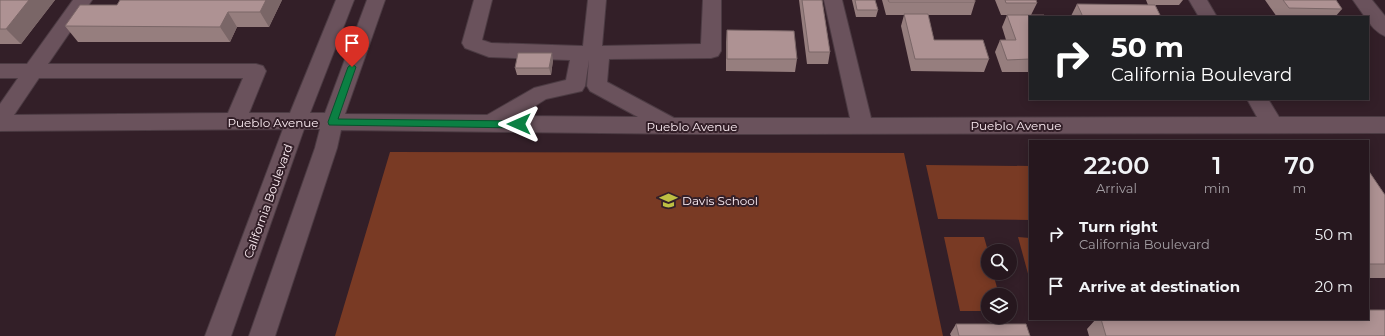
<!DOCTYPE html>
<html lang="en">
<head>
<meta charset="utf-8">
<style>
	:root { --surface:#26171e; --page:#2e2027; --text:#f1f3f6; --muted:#a49fa4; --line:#42363c }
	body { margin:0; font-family:Montserrat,sans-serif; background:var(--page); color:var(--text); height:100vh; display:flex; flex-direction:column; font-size:15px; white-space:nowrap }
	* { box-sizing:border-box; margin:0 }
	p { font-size:13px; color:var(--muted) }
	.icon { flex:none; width:22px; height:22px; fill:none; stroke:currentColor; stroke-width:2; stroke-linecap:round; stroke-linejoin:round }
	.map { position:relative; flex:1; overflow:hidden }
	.panel { position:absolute; left:1029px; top:140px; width:340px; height:180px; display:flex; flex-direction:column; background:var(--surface); border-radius:0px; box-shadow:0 2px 10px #0003,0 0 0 1px var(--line) }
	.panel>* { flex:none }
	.top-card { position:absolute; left:1029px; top:16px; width:340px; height:84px; border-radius:0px; box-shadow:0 2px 10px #0003,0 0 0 1px var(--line); background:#202124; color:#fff; overflow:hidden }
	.buttons { position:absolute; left:981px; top:244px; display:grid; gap:8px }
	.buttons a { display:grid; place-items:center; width:36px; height:36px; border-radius:50%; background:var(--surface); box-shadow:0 2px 10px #0003,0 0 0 1px var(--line); font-size:20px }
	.pin { position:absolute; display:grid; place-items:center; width:34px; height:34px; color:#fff; margin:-41px -17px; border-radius:50% 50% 50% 0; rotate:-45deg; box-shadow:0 0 4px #0007 }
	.pin .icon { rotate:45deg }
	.me { position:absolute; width:44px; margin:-22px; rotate:270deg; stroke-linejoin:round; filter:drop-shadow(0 0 3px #0008) }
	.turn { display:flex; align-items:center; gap:14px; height:84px; padding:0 16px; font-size:18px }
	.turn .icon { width:52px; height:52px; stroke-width:2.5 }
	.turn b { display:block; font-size:28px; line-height:34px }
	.eta { display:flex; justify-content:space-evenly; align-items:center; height:68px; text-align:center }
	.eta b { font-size:24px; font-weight:600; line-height:28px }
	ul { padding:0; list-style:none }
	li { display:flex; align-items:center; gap:12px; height:52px; padding:0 16px }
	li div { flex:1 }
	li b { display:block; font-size:15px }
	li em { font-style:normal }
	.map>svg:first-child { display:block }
	.green { fill:#793a24 }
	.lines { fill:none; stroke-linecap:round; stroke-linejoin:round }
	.minor-casing { stroke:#4c3b43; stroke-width:2 }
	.minor { fill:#6a525c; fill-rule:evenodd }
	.wall { fill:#967e7e }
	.shaded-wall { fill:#7a6667 }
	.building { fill:#ae9293; stroke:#7a6667 }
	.route { fill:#0b8043; stroke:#07532c }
	.labels { text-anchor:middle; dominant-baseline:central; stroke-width:4; stroke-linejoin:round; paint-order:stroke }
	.street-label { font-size:12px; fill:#fdeef4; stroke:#331f28 }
	.poi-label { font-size:12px; fill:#fdeef4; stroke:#331f28; text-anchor:start }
</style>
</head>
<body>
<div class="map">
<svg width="1385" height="336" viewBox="0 0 1385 336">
	<rect width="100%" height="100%" fill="#331f28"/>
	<path class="green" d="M 390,152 L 904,153 L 943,336 L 335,336 Z
		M 926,165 L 1030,166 L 1030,220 L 938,219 Z
		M 944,237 L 984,237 L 988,251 L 988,273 L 993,273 L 999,295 L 988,295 L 988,311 L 960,311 Z
		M 1018,237 L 1030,238 L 1030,281 Z"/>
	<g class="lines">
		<defs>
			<path id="minor" d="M 73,0 L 92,0 L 48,64 L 256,64 L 263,66 L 266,71 L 249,113 L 290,113 L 336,0 L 354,0 L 310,113 L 325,113 L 367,0 L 385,0 L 345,114 L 487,115 L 534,88 L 566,80 L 570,60 L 489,57 L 465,48 L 462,43 L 474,0 L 492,0 L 482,40 L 491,43 L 581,46 L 583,46 L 588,0 L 606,0 L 602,46 L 701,44 L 703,0 L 721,0 L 721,51 L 718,56 L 711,58 L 609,59 L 607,82 L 674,118 L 850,118 L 824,0 L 842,0 L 871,118 L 1257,117 L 1247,99 L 1268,99 L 1279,117 L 1385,117 L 1385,133 L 693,134 L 341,130 L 337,148 L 275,336 L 249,336 L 315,148 L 320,129 L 304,129 L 231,336 L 205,336 L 283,129 L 0,131 L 0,104 L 18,78 L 0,78 L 0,64 L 27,64 ZM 589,60 L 587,86 L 590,91 L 638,117 L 519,116 L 546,99 L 582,91 L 585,86 ZM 39,78 L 243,78 L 228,113 L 14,115 Z
				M 1189,0 L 1207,0 L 1217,17 L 1199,17 Z
				M 1353,0 L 1372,0 L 1385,16 L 1385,36 C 1378,33 1368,25 1368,17 L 1365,17 Z"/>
		</defs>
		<use href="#minor" class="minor-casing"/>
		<use href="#minor" class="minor"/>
	</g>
	<path class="wall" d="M 0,0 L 55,0 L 21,44 L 0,44 Z
		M 282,0 L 269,27 L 237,27 L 230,42 L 78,42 L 65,26 Z
		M 799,0 L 822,0 L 830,52 L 828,64 L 807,64 Z
		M 852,0 L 875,0 L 878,10 L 876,17 L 856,17 Z
		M 882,0 L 975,0 L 975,2 L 971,15 L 928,15 L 934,40 L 989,59 L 984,72 L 911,71 L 901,26 L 904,15 L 886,15 Z
		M 995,0 L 1036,0 L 1037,3 L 1030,17 L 1030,72 L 1002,72 L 995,52 L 1000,40 L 1006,40 L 1002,27 L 1007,15 L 1001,15 Z
		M 1146,0 L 1183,0 L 1179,5 L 1155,5 L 1161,17 L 1071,17 L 1071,16 L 1077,4 L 1148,5 Z
		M 1265,0 L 1336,0 L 1342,9 L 1335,17 L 1277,17 Z
		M 727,30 L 797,59 L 795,72 L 726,71 L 726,42 Z
		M 553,60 L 551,75 L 517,75 L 515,68 Z
		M 1368,170 L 1385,195 L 1385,278 L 1368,278 Z
		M 1096,319 L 1368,319 L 1385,336 L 1089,336 L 1087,329 Z
		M 956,324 L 1030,336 L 951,336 L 950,334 Z"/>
	<path class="shaded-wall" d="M 29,0 L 55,0 L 21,44 L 6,29 Z
		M 266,0 L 282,0 L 269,27 L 260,12 Z
		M 228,12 L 237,27 L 230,42 L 220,27 Z
		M 552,53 L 553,60 L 551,75 L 549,68 Z"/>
	<path class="building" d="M 0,0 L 29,0 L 6,29 L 0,29 Z
		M 120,0 L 266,0 L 260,12 L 228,12 L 220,27 L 65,26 L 80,5 L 117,5 Z
		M 802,0 L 822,0 L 830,52 L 809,52 Z
		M 855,0 L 875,0 L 878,10 L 857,10 Z
		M 888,0 L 975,0 L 975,2 L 889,2 Z
		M 1005,0 L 1036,0 L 1037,3 L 1006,3 Z
		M 1283,0 L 1336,0 L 1342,9 L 1289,8 Z
		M 1077,4 L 1155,5 L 1161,17 L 1083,17 Z
		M 904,14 L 928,14 L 934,40 L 983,40 L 989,59 L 915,59 Z
		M 1007,15 L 1044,15 L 1045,17 L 1030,17 L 1030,59 L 1007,60 L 1000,40 L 1016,40 Z
		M 727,30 L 794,31 L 797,59 L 727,59 Z
		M 518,53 L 552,53 L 549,68 L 515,68 Z
		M 1368,170 L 1385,195 L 1385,264 L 1368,264 Z
		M 1368,310 L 1385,310 L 1385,336 L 1106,336 L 1101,319 L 1368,319 Z
		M 956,324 L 1026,324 L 1030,336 L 959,336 Z"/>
	<path class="route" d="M 352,64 L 356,67 L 338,119 L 519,121 L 523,124 L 519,128 L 329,125 L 328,122 L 348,67 Z"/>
	<defs>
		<symbol id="school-bare" viewBox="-9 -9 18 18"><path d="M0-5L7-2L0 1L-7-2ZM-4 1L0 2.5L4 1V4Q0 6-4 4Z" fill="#bdbf43" stroke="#331f28" stroke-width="2.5" paint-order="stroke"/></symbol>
	</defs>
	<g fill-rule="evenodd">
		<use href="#school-bare" x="656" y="188" width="25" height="25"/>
	</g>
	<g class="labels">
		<g class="street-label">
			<text x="273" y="122">Pueblo Avenue</text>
			<text x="1016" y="125">Pueblo Avenue</text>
			<text x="692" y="126">Pueblo Avenue</text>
			<text transform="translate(268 201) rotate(-70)">California Boulevard</text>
		</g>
		<g class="poi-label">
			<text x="682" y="200">Davis School</text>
		</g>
	</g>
</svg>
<div class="buttons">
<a><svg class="icon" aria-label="search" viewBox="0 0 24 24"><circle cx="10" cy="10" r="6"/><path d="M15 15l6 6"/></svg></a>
<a><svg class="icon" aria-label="layers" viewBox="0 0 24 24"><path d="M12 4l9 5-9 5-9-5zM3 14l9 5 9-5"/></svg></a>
</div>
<div class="pin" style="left:352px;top:67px;background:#d93025"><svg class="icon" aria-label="arrive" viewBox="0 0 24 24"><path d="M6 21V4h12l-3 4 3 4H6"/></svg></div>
<svg class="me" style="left:519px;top:124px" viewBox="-20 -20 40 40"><path d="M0-17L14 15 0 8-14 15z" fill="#0b8043" stroke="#fff" stroke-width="4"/></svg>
<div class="top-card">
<div class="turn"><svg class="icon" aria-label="right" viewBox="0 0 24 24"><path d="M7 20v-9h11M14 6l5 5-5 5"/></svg><div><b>50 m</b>California Boulevard</div></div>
</div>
<section class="panel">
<div class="eta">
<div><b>22:00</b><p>Arrival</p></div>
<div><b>1</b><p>min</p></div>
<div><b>70</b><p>m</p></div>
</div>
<ul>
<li><svg class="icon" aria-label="right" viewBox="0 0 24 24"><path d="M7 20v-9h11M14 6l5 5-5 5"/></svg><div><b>Turn right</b><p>California Boulevard</p></div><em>50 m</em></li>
<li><svg class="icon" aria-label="arrive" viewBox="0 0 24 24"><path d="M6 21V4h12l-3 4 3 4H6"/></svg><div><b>Arrive at destination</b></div><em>20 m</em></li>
</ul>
</section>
</div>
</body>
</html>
